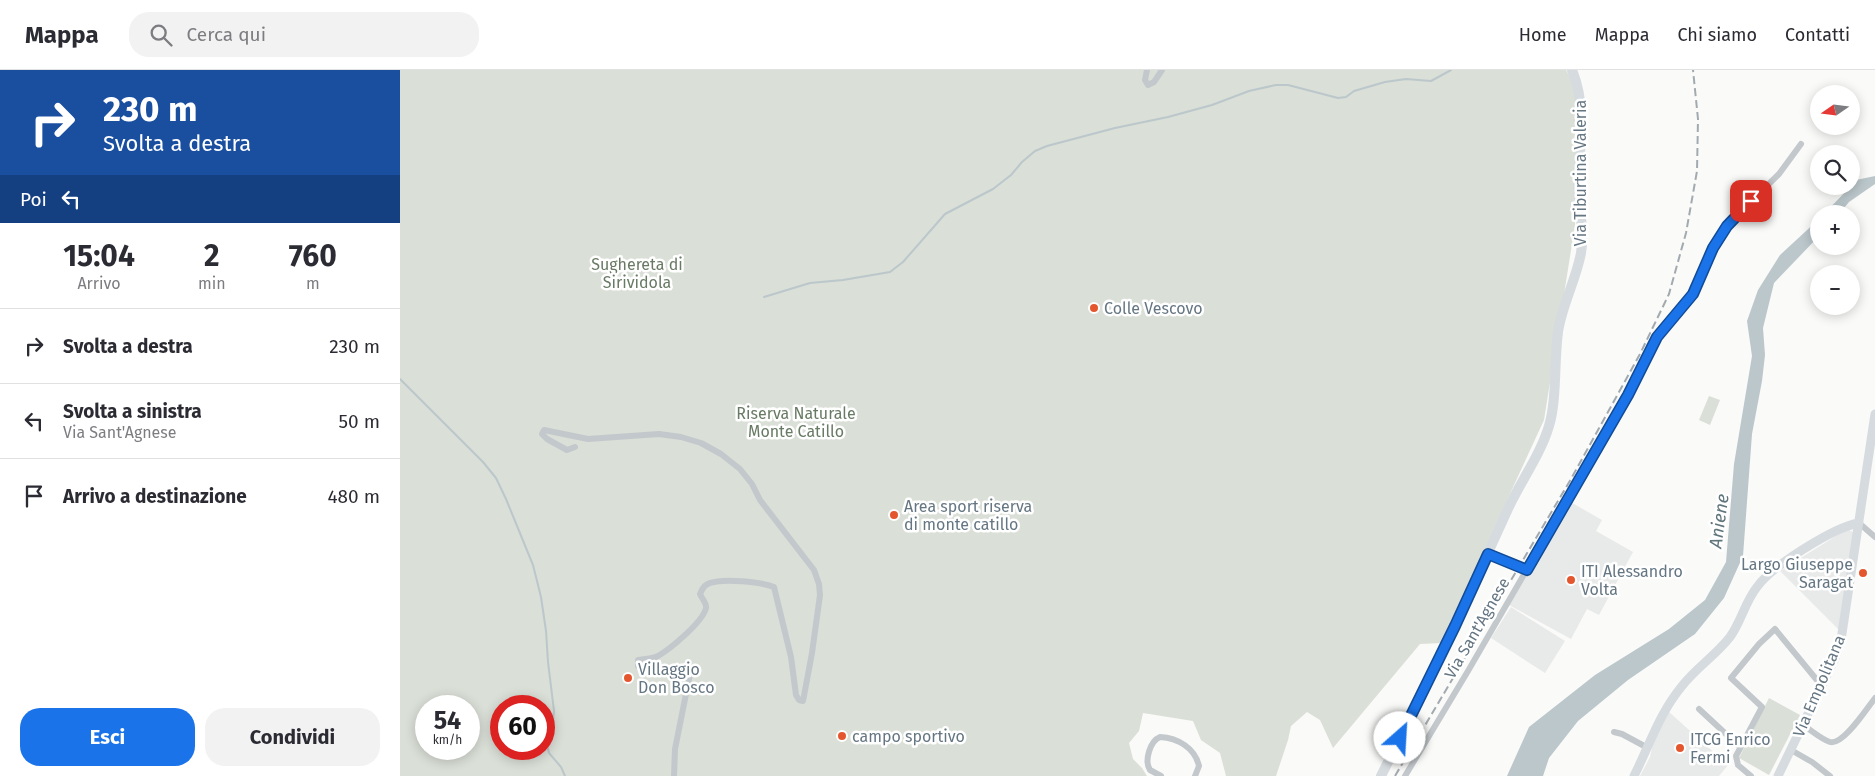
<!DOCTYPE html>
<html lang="it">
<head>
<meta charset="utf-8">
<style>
	:root { --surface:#fff; --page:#f2f2f3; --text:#2b2b33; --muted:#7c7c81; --line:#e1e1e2; --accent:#1a73e8 }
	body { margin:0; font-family:"Fira Sans",sans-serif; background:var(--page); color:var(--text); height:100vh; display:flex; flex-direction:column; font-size:19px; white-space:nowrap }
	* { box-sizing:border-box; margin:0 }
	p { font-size:16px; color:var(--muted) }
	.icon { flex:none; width:28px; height:28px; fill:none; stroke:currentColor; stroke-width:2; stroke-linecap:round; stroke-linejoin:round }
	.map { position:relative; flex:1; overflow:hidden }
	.panel { display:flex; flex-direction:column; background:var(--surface); width:400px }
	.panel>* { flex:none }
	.hud { background:#1a4fa0; color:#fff; overflow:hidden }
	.needle { width:32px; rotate:256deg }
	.buttons { position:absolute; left:1410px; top:15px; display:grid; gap:10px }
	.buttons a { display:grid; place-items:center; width:50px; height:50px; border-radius:50%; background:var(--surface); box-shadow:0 2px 12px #0003; font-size:25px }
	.speed { position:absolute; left:15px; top:625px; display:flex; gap:10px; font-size:25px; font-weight:700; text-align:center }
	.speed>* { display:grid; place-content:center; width:65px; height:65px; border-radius:50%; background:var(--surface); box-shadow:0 2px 12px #0003; line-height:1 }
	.speed small { font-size:12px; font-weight:400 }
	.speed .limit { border:8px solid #d22; background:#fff; color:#111 }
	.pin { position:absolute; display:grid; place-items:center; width:42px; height:42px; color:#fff; margin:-21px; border-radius:10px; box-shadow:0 2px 8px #0006 }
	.me { position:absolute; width:55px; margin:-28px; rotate:26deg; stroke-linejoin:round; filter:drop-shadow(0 0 4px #0008) }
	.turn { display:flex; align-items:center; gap:18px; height:105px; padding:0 20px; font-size:22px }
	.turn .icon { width:65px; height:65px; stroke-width:2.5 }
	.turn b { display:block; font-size:35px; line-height:42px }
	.then { display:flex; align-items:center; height:48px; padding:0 20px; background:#0003; gap:10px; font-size:19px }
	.eta { display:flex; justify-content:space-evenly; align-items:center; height:85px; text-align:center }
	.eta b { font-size:30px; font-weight:700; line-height:35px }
	.cta { display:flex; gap:10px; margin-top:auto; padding:10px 20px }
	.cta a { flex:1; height:58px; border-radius:20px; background:var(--accent); color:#fff; font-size:20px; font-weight:700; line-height:58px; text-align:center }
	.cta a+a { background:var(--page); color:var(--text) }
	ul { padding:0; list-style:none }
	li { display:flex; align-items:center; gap:15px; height:75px; padding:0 20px; border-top:1px solid var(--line) }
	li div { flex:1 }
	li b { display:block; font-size:19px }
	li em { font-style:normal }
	header { display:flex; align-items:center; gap:30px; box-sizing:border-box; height:70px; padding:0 25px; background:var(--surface); border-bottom:1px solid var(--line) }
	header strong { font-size:24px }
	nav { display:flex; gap:28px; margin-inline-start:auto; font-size:18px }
	.search { width:350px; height:45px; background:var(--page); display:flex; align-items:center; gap:12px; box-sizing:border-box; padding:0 18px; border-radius:20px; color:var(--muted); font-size:19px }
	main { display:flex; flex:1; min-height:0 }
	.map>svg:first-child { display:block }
	.built { fill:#e8e9e9 }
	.green { fill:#dadfd7; fill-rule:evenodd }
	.water { fill:#bbc7cb }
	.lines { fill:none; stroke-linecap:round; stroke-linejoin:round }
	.stream { stroke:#bbc7cb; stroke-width:2 }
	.street { stroke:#c3c8cc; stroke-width:6 }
	.secondary { stroke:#d6dbdf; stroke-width:9 }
	.primary { stroke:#d6dbdf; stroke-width:10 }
	.rail { stroke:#a2aab0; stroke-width:2; stroke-dasharray:8 4; stroke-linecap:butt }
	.route-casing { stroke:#114b97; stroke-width:12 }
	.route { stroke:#1a73e8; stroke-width:9 }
	.poi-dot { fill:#e4572e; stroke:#fff; stroke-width:2 }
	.labels { text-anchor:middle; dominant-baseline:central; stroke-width:5; stroke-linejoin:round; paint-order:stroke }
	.street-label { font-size:16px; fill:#657683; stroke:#fff }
	.park-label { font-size:16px; fill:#687a64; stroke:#fff }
	.poi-label { font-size:16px; fill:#657683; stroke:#fff; text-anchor:start }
	.water-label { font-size:18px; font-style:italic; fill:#60757c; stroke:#fff }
</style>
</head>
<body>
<header>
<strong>Mappa</strong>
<div class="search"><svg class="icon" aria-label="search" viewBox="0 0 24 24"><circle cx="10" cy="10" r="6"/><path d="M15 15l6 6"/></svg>Cerca qui</div>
<nav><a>Home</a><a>Mappa</a><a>Chi siamo</a><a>Contatti</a></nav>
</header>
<main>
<section class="panel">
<div class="hud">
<div class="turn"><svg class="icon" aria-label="right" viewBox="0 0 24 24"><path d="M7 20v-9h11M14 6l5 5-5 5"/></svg><div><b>230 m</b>Svolta a destra</div></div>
<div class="then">Poi<svg class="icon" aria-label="left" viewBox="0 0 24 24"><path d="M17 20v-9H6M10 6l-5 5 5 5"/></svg></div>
</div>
<div class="eta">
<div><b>15:04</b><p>Arrivo</p></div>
<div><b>2</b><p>min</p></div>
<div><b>760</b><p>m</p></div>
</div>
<ul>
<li><svg class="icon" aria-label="right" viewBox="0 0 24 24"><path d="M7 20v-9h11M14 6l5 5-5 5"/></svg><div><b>Svolta a destra</b></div><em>230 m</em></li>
<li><svg class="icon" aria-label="left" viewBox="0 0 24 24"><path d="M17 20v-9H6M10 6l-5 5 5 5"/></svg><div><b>Svolta a sinistra</b><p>Via Sant'Agnese</p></div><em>50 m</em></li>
<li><svg class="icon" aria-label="arrive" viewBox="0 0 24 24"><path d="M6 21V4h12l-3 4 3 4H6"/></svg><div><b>Arrivo a destinazione</b></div><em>480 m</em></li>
</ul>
<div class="cta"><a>Esci</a><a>Condividi</a></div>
</section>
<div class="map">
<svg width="1475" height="706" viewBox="0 0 1475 706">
	<rect width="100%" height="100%" fill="#fafaf8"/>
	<path class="built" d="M 1167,430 L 1202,450 L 1196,461 L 1233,482 L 1199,545 L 1187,539 L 1171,569 L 1109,535 Z
		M 1447,459 L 1455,463 L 1439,560 L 1380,501 Z
		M 1111,537 L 1165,571 L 1145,603 L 1091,568 Z
		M 1268,641 L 1328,695 L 1319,706 L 1240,706 L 1250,687 L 1254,668 Z"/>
	<path class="green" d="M 0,0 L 1166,0 L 1175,17 L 1175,155 L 1144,350 L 1041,573 L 1020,574 L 933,678 L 920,650 L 907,642 L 891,656 L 888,670 L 876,706 L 826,706 L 820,683 L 801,670 L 793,651 L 743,643 L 739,661 L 729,673 L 733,689 L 742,698 L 747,706 L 0,706 ZM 26,636 L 69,636 L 69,679 L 26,679 ZM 101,636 L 144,636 L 144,679 L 101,679 Z
		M 1309,326 L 1320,330 L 1310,355 L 1299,350 Z
		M 1369,628 L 1400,645 L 1369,705 L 1339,688 Z"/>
	<path class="water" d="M 1475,106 L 1475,114 L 1449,132 L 1439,144 L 1424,144 L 1451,116 L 1456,110 Z
		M 1419,149 L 1419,166 L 1374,213 L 1363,258 L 1365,285 L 1362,311 L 1352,364 L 1343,486 L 1324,528 L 1295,564 L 1228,610 L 1178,651 L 1149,688 L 1143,706 L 1107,706 L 1129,657 L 1195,605 L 1269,559 L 1305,530 L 1326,492 L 1334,394 L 1352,286 L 1347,251 L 1358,220 L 1380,185 Z"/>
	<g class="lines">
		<path class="stream" d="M 364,227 L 410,213 L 443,210 L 490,202 L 503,192 L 545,144 L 593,119 L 611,105 L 622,92 L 635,81 L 647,76 L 715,58 L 768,47 L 812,35 L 849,21 L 876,15 L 888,15 L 938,28 L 946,27 L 954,21 L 985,12 L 1006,9 L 1031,11 L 1051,0
			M 0,309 L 83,392 L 96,408 L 106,429 L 133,495 L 141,527 L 146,561 L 148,592 L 154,641 L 152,662 L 148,669 L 147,675 L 149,683 L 161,697 L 165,706"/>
		<path class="street" d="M 747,0 L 745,10 L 748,15 L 754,12 L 762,0
			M 175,377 L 167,380 L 147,369 L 142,364 L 144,360 L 188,369 L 259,364 L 281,367 L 301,373 L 321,384 L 340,399 L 352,414 L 360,430 L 414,500 L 419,514 L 420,525 L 412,583 L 403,631 L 399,630 L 396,625 L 391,587 L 374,517 C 361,512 324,508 310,513 C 305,514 302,519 300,524 C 302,529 307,533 306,538 C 303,552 270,579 258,586 C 252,589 244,589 238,590 L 238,596 L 285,599 L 290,604 L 275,679 L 274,706
			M 1459,453 L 1475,467
			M 1088,484 L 1127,500
			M 1299,639 L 1340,677
			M 1403,655 C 1411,660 1421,669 1430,672 C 1443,676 1467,638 1475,628
			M 1214,662 L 1222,664 L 1248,678
			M 1391,680 L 1412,692 L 1430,706
			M 761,706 L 750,700 C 744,691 750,671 760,667 C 778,668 795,678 799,696 L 795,706
			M 1005,706 L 1068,601 L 1228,325 L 1257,267 L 1293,224 L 1313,178 L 1330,152 L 1379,104 L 1401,74
			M 1351,706 L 1338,695 L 1336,686 L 1362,637 L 1331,608 L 1359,574 L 1375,559 L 1421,615"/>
		<path class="secondary" d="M 1234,706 C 1250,674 1259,644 1282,616 C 1296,598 1316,585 1330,567 C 1341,552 1345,532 1357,517 C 1372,496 1434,457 1459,453
			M 1378,706 L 1435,588 L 1441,570 L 1475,344"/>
		<path class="primary" d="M 981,706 C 1025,618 1067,530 1107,441 C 1120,412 1140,386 1149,356 C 1157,330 1154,291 1158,262 C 1162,235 1176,210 1181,183 C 1185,159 1178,135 1178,112 C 1180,74 1187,36 1172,0"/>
		<path class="rail" d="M 995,706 L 1171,409 L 1240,284 L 1269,224 L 1286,163 L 1297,101 L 1298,49 L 1293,0"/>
	</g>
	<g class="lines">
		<defs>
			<path id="route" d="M 1000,668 L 1055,556 L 1088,484 L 1127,500 L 1228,325 L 1257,267 L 1293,224 L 1313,178 L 1327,156 L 1351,131"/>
		</defs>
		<use href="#route" class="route-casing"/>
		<use href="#route" class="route"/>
	</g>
	<g class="poi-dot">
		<circle cx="694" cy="238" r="5"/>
		<circle cx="494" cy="445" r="5"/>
		<circle cx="1463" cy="503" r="5"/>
		<circle cx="1171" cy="510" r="5"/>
		<circle cx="228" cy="608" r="5"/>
		<circle cx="442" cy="666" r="5"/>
		<circle cx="1280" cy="678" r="5"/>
	</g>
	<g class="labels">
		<g class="street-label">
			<text transform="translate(1180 103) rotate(-90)">Via Tiburtina Valeria</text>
			<text transform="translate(1077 558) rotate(-60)">Via Sant'Agnese</text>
			<text transform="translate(1419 616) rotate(-67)">Via Empolitana</text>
		</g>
		<g class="park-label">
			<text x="237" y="194">Sughereta di<tspan x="237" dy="18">Sirividola</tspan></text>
			<text x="396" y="343">Riserva Naturale<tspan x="396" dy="18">Monte Catillo</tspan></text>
		</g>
		<g class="poi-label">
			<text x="704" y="238">Colle Vescovo</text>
			<text x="504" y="436">Area sport riserva<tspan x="504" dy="18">di monte catillo</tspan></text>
			<text x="1453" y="494" text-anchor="end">Largo Giuseppe<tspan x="1453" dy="18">Saragat</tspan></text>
			<text x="1181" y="501">ITI Alessandro<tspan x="1181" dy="18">Volta</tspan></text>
			<text x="238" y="599">Villaggio<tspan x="238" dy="18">Don Bosco</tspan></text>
			<text x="452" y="666">campo sportivo</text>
			<text x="1290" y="669">ITCG Enrico<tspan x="1290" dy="18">Fermi</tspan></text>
		</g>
		<g class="water-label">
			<text transform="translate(1319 451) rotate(-82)">Aniene</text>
		</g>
	</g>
</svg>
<div class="buttons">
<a><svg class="needle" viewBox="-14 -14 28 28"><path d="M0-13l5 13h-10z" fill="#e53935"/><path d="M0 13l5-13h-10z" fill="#7c7c81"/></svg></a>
<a><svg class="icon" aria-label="search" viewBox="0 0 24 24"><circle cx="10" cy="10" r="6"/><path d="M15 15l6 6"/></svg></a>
<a>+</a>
<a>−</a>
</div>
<div class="speed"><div>54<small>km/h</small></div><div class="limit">60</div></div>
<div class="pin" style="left:1351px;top:131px;background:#d93025"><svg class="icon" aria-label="arrive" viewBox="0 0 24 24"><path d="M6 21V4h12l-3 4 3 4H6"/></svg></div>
<svg class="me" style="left:1000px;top:668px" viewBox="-20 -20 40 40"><circle r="19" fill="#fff"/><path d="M0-13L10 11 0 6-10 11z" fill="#1a73e8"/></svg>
</div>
</main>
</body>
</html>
